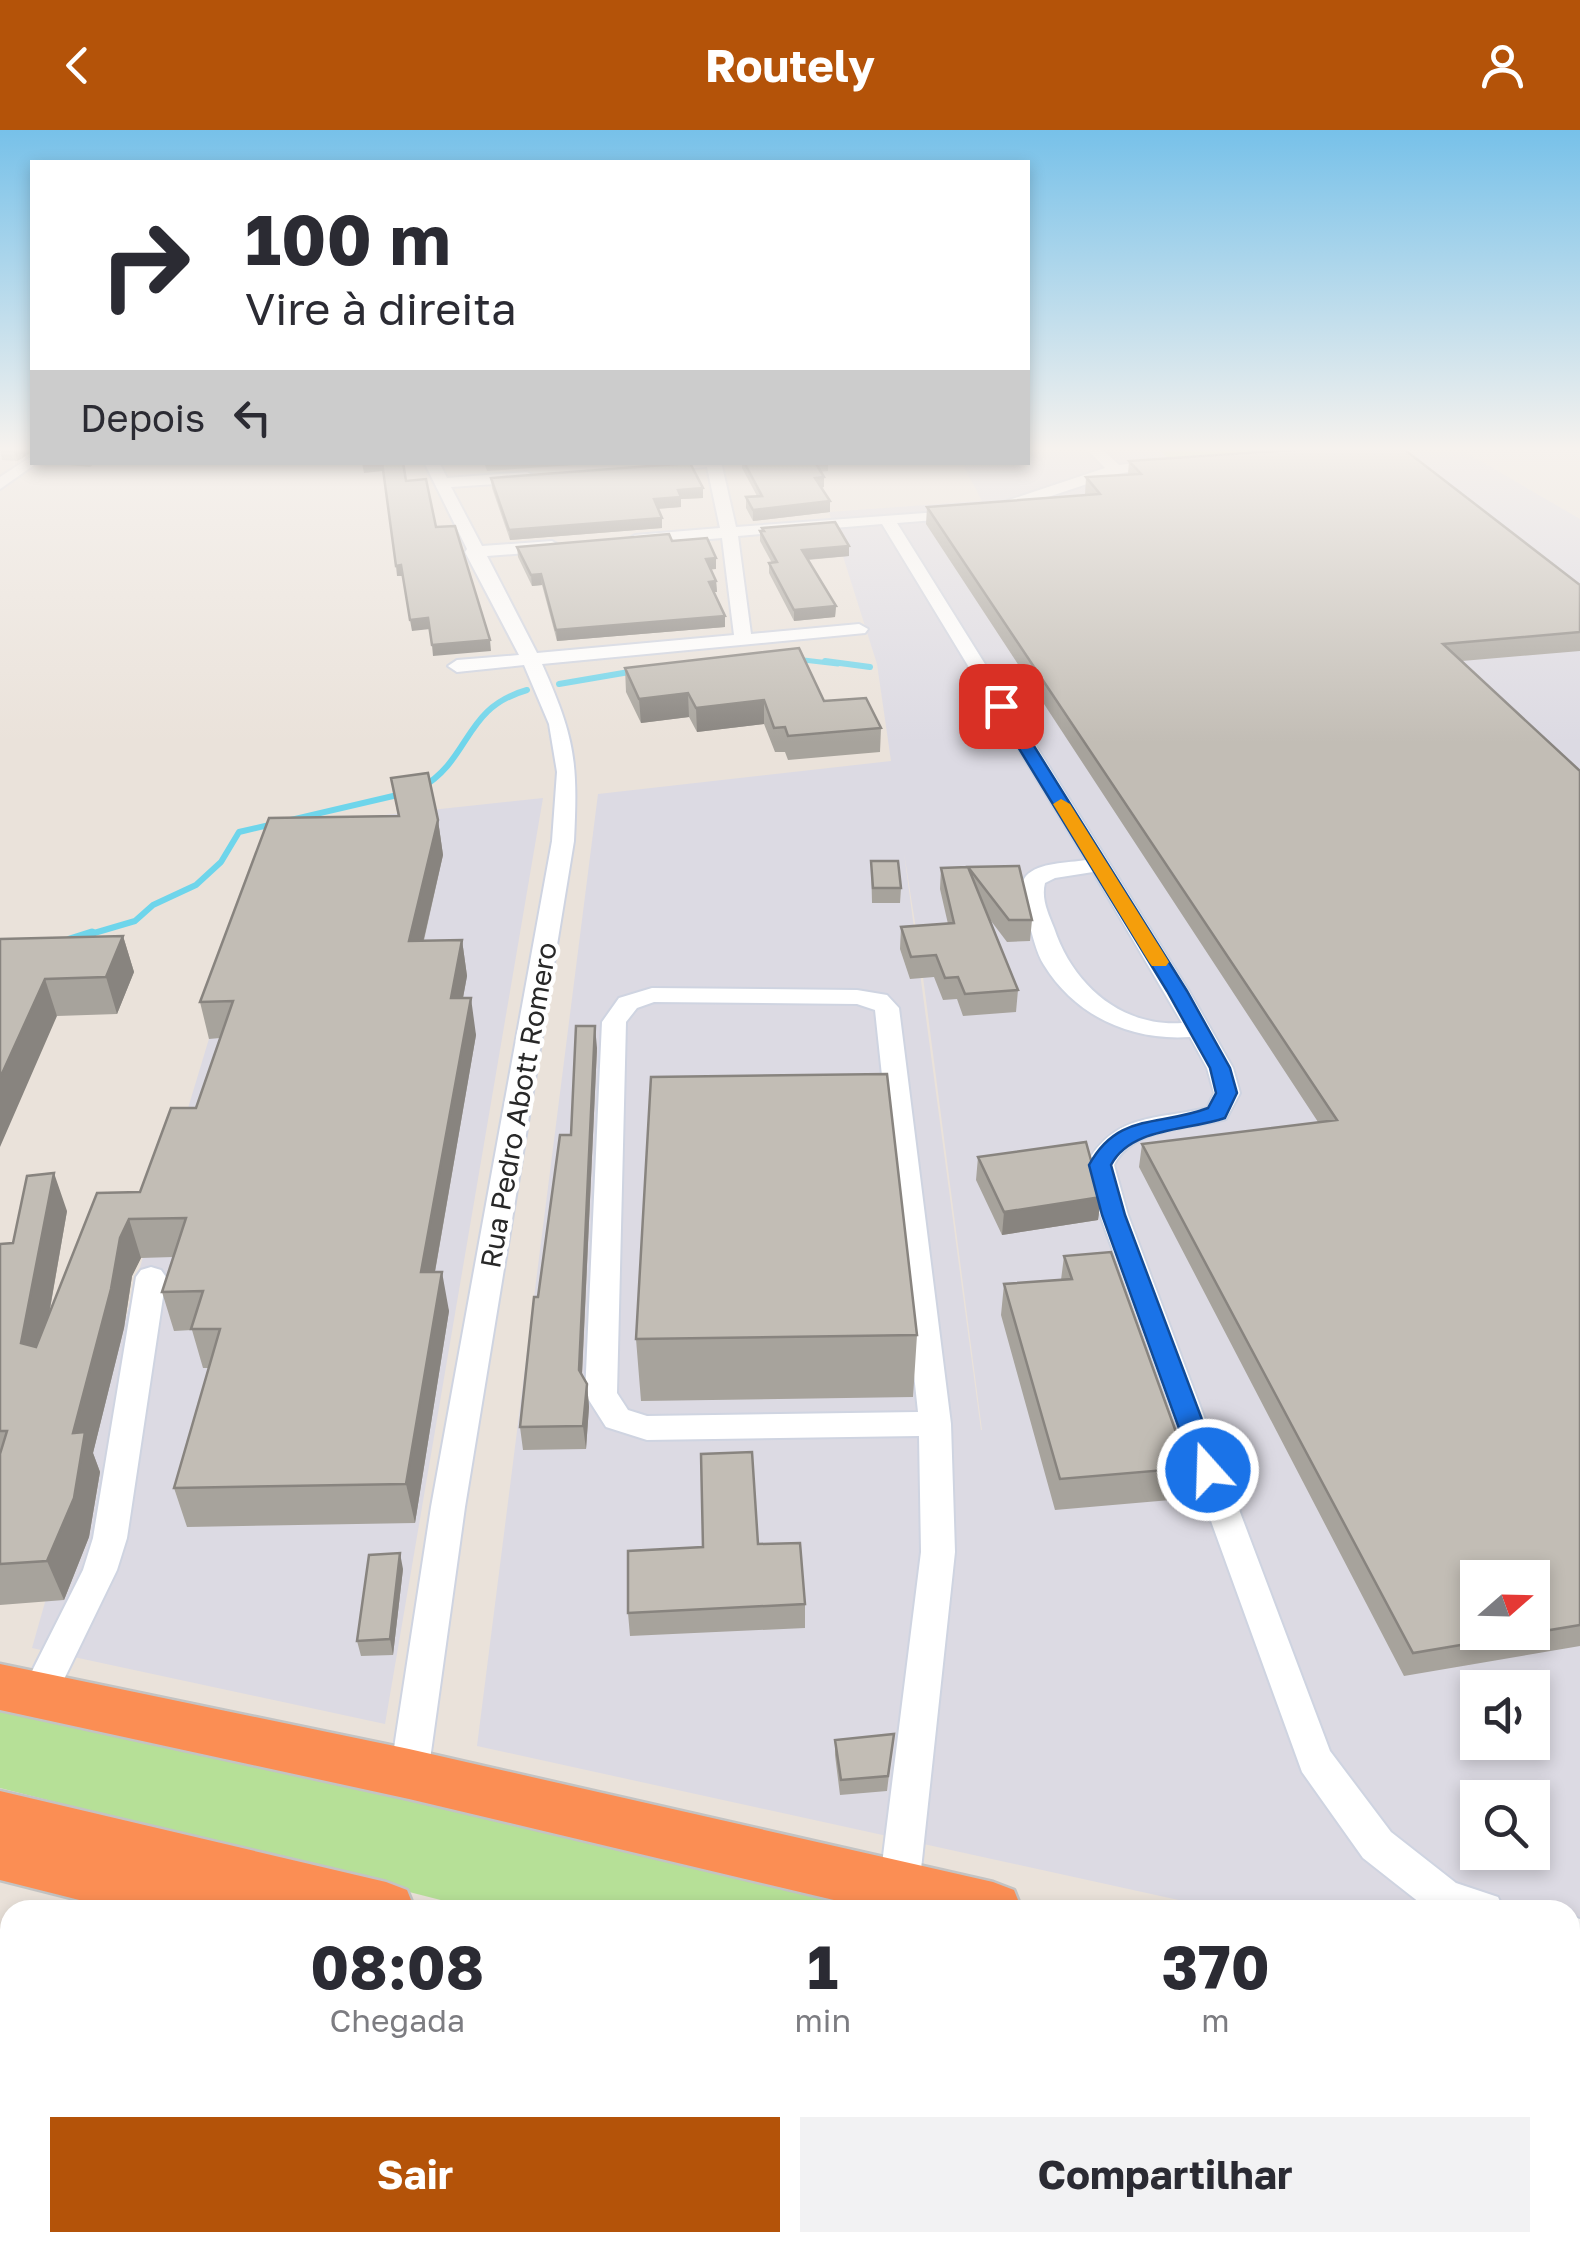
<!DOCTYPE html>
<html lang="pt">
<head>
<meta charset="utf-8">
<style>
	:root { --surface:#fff; --page:#f2f2f3; --text:#2b2b33; --muted:#7c7c81; --accent:#b45309 }
	body { margin:0; font-family:"Golos Text",sans-serif; background:var(--page); color:var(--text); height:100vh; display:flex; flex-direction:column; font-size:38px; white-space:nowrap }
	* { box-sizing:border-box; margin:0 }
	p { font-size:32px; color:var(--muted) }
	.icon { flex:none; width:55px; height:55px; fill:none; stroke:currentColor; stroke-width:2; stroke-linecap:round; stroke-linejoin:round }
	.map { position:relative; flex:1; overflow:hidden }
	.sheet { position:absolute; left:0px; top:1770px; width:1580px; height:352px; display:flex; flex-direction:column; background:var(--surface); border-radius:30px 30px 0 0; box-shadow:0 5px 15px #0003 }
	.sheet>* { flex:none }
	.banner { position:absolute; left:30px; top:30px; width:1000px; height:305px; border-radius:0px; box-shadow:0 5px 15px #0003; background:#fff; color:var(--text); overflow:hidden }
	.needle { width:65px; rotate:70deg }
	.fabs { position:absolute; left:1460px; top:1430px; display:grid; gap:20px }
	.fabs a { display:grid; place-items:center; width:90px; height:90px; border-radius:0px; background:var(--surface); box-shadow:0 5px 15px #0003; font-size:50px }
	.pin { position:absolute; display:grid; place-items:center; width:85px; height:85px; color:#fff; margin:-42px; border-radius:20px; box-shadow:0 5px 15px #0006 }
	.me { position:absolute; width:110px; margin:-55px; rotate:340deg; stroke-linejoin:round; filter:drop-shadow(0 0 8px #0008) }
	.turn { display:flex; align-items:center; gap:35px; height:210px; padding:0 50px; font-size:45px }
	.turn .icon { width:130px; height:130px; stroke-width:2.5 }
	.turn b { display:block; font-size:70px; line-height:85px }
	.then { display:flex; align-items:center; height:95px; padding:0 50px; background:#0003; gap:20px; font-size:38px }
	.eta { display:flex; justify-content:space-evenly; align-items:center; height:170px; text-align:center }
	.eta b { font-size:60px; font-weight:700; line-height:70px }
	.primary-button { display:flex; gap:20px; margin-top:auto; padding:20px 50px }
	.primary-button a { flex:1; height:115px; border-radius:0px; background:var(--accent); color:#fff; font-size:40px; font-weight:700; line-height:115px; text-align:center }
	.primary-button a+a { background:var(--page); color:var(--text) }
	header { display:flex; justify-content:space-between; align-items:center; height:130px; padding:0 50px; background:var(--accent); color:#fff; font-size:45px; font-weight:700 }
	.map>svg:first-child { display:block }
	.industrial { fill:#dcdae3; fill-rule:evenodd }
	.green { fill:#b6e097 }
	.pitch { fill:#cbe892 }
	.lines { fill:none; stroke-linecap:round; stroke-linejoin:round }
	.stream-far2 { stroke:#6ed5eb; stroke-width:5 }
	.stream-far1 { stroke:#6ed5eb; stroke-width:6 }
	.stream { stroke:#6ed5eb; stroke-width:9 }
	.minor-casing { stroke:#cfd4e1; stroke-width:4 }
	.highway-casing { stroke:#c3c3c3; stroke-width:5 }
	.minor { fill:#fff; fill-rule:evenodd }
	.highway { fill:#fb8e54; fill-rule:evenodd }
	.wall { fill:#a7a39c }
	.shaded-wall { fill:#88847f }
	.building { fill:#c2bdb5; stroke:#88847f; stroke-width:2.5; fill-rule:evenodd }
	.route { fill:#1a73e8; stroke:#114b97; stroke-width:2.5 }
	.slow { fill:#f59e0b }
	.labels { text-anchor:middle; dominant-baseline:central; stroke-width:9; stroke-linejoin:round; paint-order:stroke }
	.street-label { font-size:28px; fill:#282828; stroke:#fff }
</style>
</head>
<body>
<header><svg class="icon" aria-label="back" viewBox="0 0 24 24"><path d="M15 5l-7 7 7 7"/></svg>Routely<svg class="icon" aria-label="person" viewBox="0 0 24 24"><circle cx="12" cy="8" r="4"/><path d="M4 21q1-7 8-7t8 7"/></svg></header>
<div class="map">
<svg width="1580" height="2121" viewBox="0 0 1580 2121">
	<rect width="100%" height="100%" fill="#eae2da"/>
	<path class="industrial" d="M 1028,316 L 1466,316 L 1458,318 L 1580,389 L 1580,1860 L 1570,1858 L 1570,1780 L 1224,1780 L 477,1616 L 598,664 L 891,631 L 877,534 L 829,382 L 982,371 L 962,333 L 1028,332 ZM 904,723 L 920,824 L 982,1300 L 981,1300 ZM 1478,1448 L 1532,1448 L 1532,1502 L 1478,1502 ZM 1478,1558 L 1532,1558 L 1532,1612 L 1478,1612 ZM 1478,1668 L 1532,1668 L 1532,1722 L 1478,1722 Z
		M 543,668 L 385,1594 L 32,1518 L 143,1127 L 273,697 Z"/>
	<path class="green" d="M 0,1576 L 288,1639 L 883,1780 L 480,1780 L 0,1658 Z"/>
	<path class="pitch" d="M 1155,316 L 1346,316 L 1169,329 Z"/>
	<g class="lines">
		<path class="stream-far2" d="M 795,529 L 838,534"/>
		<path class="stream-far1" d="M 825,531 L 870,537
			M 559,554 L 635,541
			M 421,658 C 472,628 463,578 527,560
			M 84,806 L 135,791 L 153,775 L 196,755 L 221,732 L 239,702 L 406,663"/>
		<path class="stream" d="M 70,810 L 92,803"/>
		<defs>
			<path id="minor" d="M 1084,316 L 1099,316 L 1119,335 L 1163,330 L 1170,334 L 1117,344 L 1009,380 L 997,380 L 997,374 L 1105,338 Z
				M 32,326 L 32,332 L 37,333 L 0,359 L 0,347 Z
				M 424,332 L 439,332 L 447,348 L 527,342 L 535,347 L 527,352 L 451,357 L 482,416 L 552,411 L 560,416 L 552,421 L 487,426 L 537,523 L 734,505 L 722,408 L 635,415 L 627,410 L 635,405 L 720,398 L 707,337 L 655,341 L 648,337 L 650,334 L 721,332 L 736,397 L 966,380 L 968,383 L 960,388 L 897,393 L 1189,861 L 1233,938 L 1240,963 L 1226,989 C 1188,1000 1134,996 1114,1035 L 1128,1085 L 1330,1621 L 1391,1702 L 1456,1753 L 1498,1767 L 1504,1780 L 1429,1780 L 1363,1728 L 1302,1642 L 1100,1085 L 1086,1035 C 1114,983 1156,990 1207,978 L 1214,963 L 1207,938 L 1190,907 C 1132,911 1076,887 1044,835 C 1036,823 1033,805 1028,791 C 1024,777 1015,760 1026,746 C 1039,732 1068,733 1086,730 L 882,394 L 738,406 L 751,504 L 859,494 L 868,499 L 865,503 L 542,534 C 575,608 578,631 574,711 L 465,1377 L 428,1644 L 422,1656 L 409,1661 L 396,1656 L 390,1644 L 431,1377 L 552,711 L 557,642 L 549,594 L 524,535 L 457,542 L 448,536 L 457,530 L 519,525 L 465,422 L 467,419 ZM 1093,742 L 1182,893 C 1121,897 1073,855 1054,798 C 1048,783 1041,769 1045,753 L 1055,748 Z
				M 652,858 L 857,860 L 887,865 L 899,878 L 951,1294 L 955,1422 L 919,1758 L 913,1771 L 899,1777 L 885,1771 L 879,1758 L 921,1422 L 919,1306 L 647,1310 L 606,1297 L 585,1264 L 602,892 L 619,868 ZM 654,872 L 857,874 L 875,880 L 918,1282 L 647,1286 L 628,1280 L 617,1263 L 626,892 L 637,878 Z
				M 151,1137 L 161,1140 L 166,1147 L 127,1408 L 117,1440 L 51,1576 L 38,1581 L 25,1576 L 20,1565 L 83,1440 L 93,1408 L 136,1147 L 141,1140 Z
				M 1570,1786 L 1580,1789 L 1580,1829 L 1570,1826 Z"/>
			<path id="highway" d="M 0,1534 L 409,1619 L 993,1752 L 1014,1760 L 1022,1780 L 876,1780 L 409,1669 L 0,1580 Z
				M 0,1661 L 386,1752 L 407,1760 L 415,1780 L 273,1780 L 257,1776 L 259,1780 L 119,1780 L 0,1750 Z
				M 1570,1883 L 1580,1885 L 1580,1947 L 1570,1945 Z
				M 1570,2031 L 1580,2034 L 1580,2121 L 1542,2121 L 1539,2112 L 1570,2112 Z"/>
		</defs>
		<use href="#minor" class="minor-casing"/>
		<use href="#highway" class="highway-casing"/>
		<use href="#minor" class="minor"/>
		<use href="#highway" class="highway"/>
	</g>
	<path class="wall" d="M 4,316 L 32,316 L 32,322 L 17,331 L 2,330 L 0,319 Z
		M 1129,331 L 1580,455 L 1580,521 L 1462,531 L 1580,641 L 1580,1516 L 1404,1546 L 1139,1037 L 1142,1014 L 1318,992 L 926,394 L 927,377 L 1085,365 L 1086,347 L 1128,344 Z
		M 40,332 L 96,332 L 90,337 Z
		M 484,332 L 618,332 L 487,341 Z
		M 742,332 L 828,332 L 828,341 L 820,342 L 824,357 L 821,358 L 830,371 L 830,382 L 753,391 L 746,378 L 746,367 L 757,366 L 742,338 Z
		M 491,348 L 703,358 L 703,368 L 681,369 L 681,377 L 658,379 L 662,388 L 662,398 L 510,410 L 492,358 Z
		M 762,398 L 849,416 L 849,426 L 808,430 L 836,476 L 835,487 L 794,491 L 769,443 L 769,433 L 772,433 L 760,411 L 760,401 L 762,401 Z
		M 672,411 L 716,428 L 716,439 L 711,439 L 716,451 L 717,462 L 714,462 L 725,497 L 557,511 L 542,455 L 532,456 L 518,427 L 517,417 Z
		M 625,538 L 824,571 L 881,598 L 880,622 L 788,630 L 785,622 L 775,622 L 764,594 L 697,602 L 689,587 L 641,593 L 626,562 Z
		M 391,648 L 438,690 L 443,725 L 424,810 L 462,810 L 467,846 L 463,868 L 476,905 L 435,1142 L 449,1181 L 415,1393 L 187,1397 L 174,1358 L 209,1238 L 203,1238 L 192,1200 L 174,1201 L 162,1162 L 173,1127 L 141,1128 L 132,1146 L 124,1198 L 93,1323 L 100,1342 L 89,1407 L 64,1470 L 0,1475 L 0,1114 L 13,1113 L 67,1081 L 49,1185 L 140,1062 L 196,978 L 220,908 L 209,909 L 200,872 L 398,686 Z
		M 871,731 L 901,758 L 900,773 L 872,773 Z
		M 968,737 L 1032,790 L 1030,811 L 1007,812 L 988,787 L 1018,860 L 1016,882 L 963,886 L 957,869 L 943,870 L 934,847 L 910,849 L 900,819 L 901,797 L 948,794 L 940,759 L 941,738 Z
		M 123,806 L 134,842 L 117,884 L 57,886 L 0,809 Z
		M 597,918 L 582,1246 L 587,1254 L 589,1277 L 586,1319 L 523,1320 L 520,1297 L 538,1167 L 571,1005 Z
		M 978,1027 L 1101,1067 L 1098,1090 L 1002,1105 L 976,1050 Z
		M 1064,1126 L 1189,1338 L 1182,1369 L 1055,1380 L 1001,1185 L 1004,1154 L 1061,1150 Z
		M 917,1205 L 913,1267 L 641,1271 L 636,1209 Z
		M 758,1414 L 805,1474 L 805,1498 L 630,1506 L 628,1483 Z
		M 403,1439 L 393,1525 L 361,1526 L 357,1511 Z
		M 894,1604 L 887,1661 L 840,1665 L 835,1625 L 835,1610 Z"/>
	<path class="shaded-wall" d="M 22,316 L 31,316 L 32,322 L 17,331 L 14,320 Z
		M 382,332 L 383,341 L 364,343 L 362,333 Z
		M 824,347 L 824,357 L 815,358 L 815,348 Z
		M 703,358 L 703,368 L 681,369 L 681,377 L 654,379 L 654,369 L 678,360 Z
		M 830,371 L 830,382 L 753,391 L 753,380 Z
		M 662,388 L 662,398 L 510,410 L 509,400 Z
		M 849,416 L 849,426 L 802,430 L 802,420 Z
		M 716,428 L 716,439 L 706,440 L 706,429 Z
		M 401,435 L 403,446 L 397,446 L 396,436 Z
		M 541,444 L 542,455 L 532,456 L 531,445 Z
		M 716,451 L 717,462 L 709,462 L 709,452 Z
		M 836,476 L 835,487 L 794,491 L 794,480 Z
		M 725,486 L 725,497 L 557,511 L 556,500 Z
		M 428,488 L 430,499 L 412,501 L 410,490 Z
		M 490,510 L 491,521 L 433,526 L 432,515 Z
		M 688,563 L 689,587 L 641,593 L 639,569 Z
		M 764,570 L 764,594 L 697,602 L 696,578 Z
		M 438,690 L 443,725 L 415,847 L 409,811 Z
		M 123,806 L 134,842 L 117,884 L 106,847 Z
		M 462,810 L 467,846 L 456,905 L 451,868 Z
		M 45,849 L 57,886 L 0,1017 L 0,948 Z
		M 471,868 L 476,905 L 428,1181 L 421,1142 Z
		M 595,896 L 597,918 L 581,1264 L 579,1240 Z
		M 54,1043 L 67,1081 L 37,1252 L 21,1213 Z
		M 1101,1067 L 1098,1090 L 1002,1105 L 1004,1082 Z
		M 129,1089 L 141,1128 L 132,1146 L 124,1198 L 93,1323 L 100,1342 L 89,1407 L 64,1470 L 47,1431 L 73,1303 L 120,1108 Z
		M 442,1142 L 449,1181 L 415,1393 L 406,1354 Z
		M 587,1254 L 589,1277 L 586,1319 L 583,1296 Z
		M 400,1423 L 403,1439 L 393,1525 L 390,1509 Z"/>
	<path class="building" d="M 4,316 L 22,316 L 14,320 L 0,319 Z
		M 1351,316 L 1395,316 L 1405,320 L 1580,455 L 1580,502 L 1443,514 L 1580,641 L 1580,1495 L 1413,1523 L 1142,1014 L 1337,990 L 927,377 L 1100,364 L 1086,347 L 1141,344 L 1129,331 ZM 1478,1448 L 1532,1448 L 1532,1502 L 1478,1502 Z
		M 382,332 L 403,332 L 406,351 L 426,349 L 436,397 L 455,396 L 490,510 L 432,515 L 428,488 L 410,490 L 401,435 L 396,436 Z
		M 744,332 L 815,332 L 824,347 L 815,348 L 830,371 L 753,380 L 746,367 L 762,366 Z
		M 690,333 L 703,358 L 678,360 L 681,367 L 654,369 L 662,388 L 509,400 L 491,348 Z
		M 835,392 L 849,416 L 802,420 L 836,476 L 794,480 L 769,433 L 777,432 L 760,401 L 764,401 L 762,398 Z
		M 669,404 L 672,411 L 707,408 L 716,428 L 706,429 L 716,451 L 709,452 L 725,486 L 556,500 L 541,444 L 531,445 L 517,417 Z
		M 799,518 L 824,571 L 866,568 L 881,598 L 788,606 L 785,597 L 774,598 L 764,570 L 696,578 L 688,563 L 639,569 L 625,538 Z
		M 428,643 L 438,690 L 409,811 L 462,810 L 451,868 L 471,868 L 421,1142 L 442,1142 L 406,1354 L 174,1358 L 220,1199 L 191,1199 L 203,1161 L 162,1162 L 186,1088 L 129,1089 L 120,1108 L 111,1159 L 73,1303 L 85,1302 L 74,1368 L 47,1431 L 0,1434 L 0,1324 L 7,1301 L 0,1301 L 0,1114 L 13,1113 L 27,1046 L 54,1043 L 21,1213 L 36,1217 L 97,1063 L 140,1062 L 171,978 L 196,978 L 233,871 L 200,872 L 269,688 L 399,686 L 391,648 Z
		M 871,731 L 898,731 L 901,758 L 873,758 Z
		M 1019,736 L 1032,790 L 1009,790 L 968,737 Z
		M 968,737 L 1018,860 L 965,864 L 958,847 L 945,848 L 936,825 L 911,827 L 901,797 L 954,793 L 941,738 Z
		M 123,806 L 106,847 L 45,849 L 0,948 L 0,809 Z
		M 576,896 L 595,896 L 579,1240 L 587,1254 L 583,1296 L 520,1297 L 534,1167 L 538,1167 L 560,1005 L 571,1005 Z
		M 887,944 L 917,1205 L 636,1209 L 651,947 Z
		M 1086,1012 L 1101,1067 L 1004,1082 L 978,1027 Z
		M 1111,1122 L 1189,1338 L 1060,1349 L 1004,1154 L 1072,1149 L 1064,1126 Z
		M 752,1322 L 758,1414 L 800,1413 L 805,1474 L 628,1483 L 628,1421 L 703,1417 L 701,1324 Z
		M 400,1423 L 390,1509 L 357,1511 L 369,1425 Z
		M 894,1604 L 888,1646 L 841,1650 L 835,1610 Z"/>
	<linearGradient id="sky" x2="0" y2="1"><stop stop-color="#77c1e9"/><stop offset="0.52" stop-color="#f6f2ee"/><stop offset="1" stop-color="#f6f2ee" stop-opacity="0"/></linearGradient>
	<rect width="1580" height="613" fill="url(#sky)"/>
	<path class="route" d="M 1001,572 L 1009,576 L 1187,861 L 1230,938 L 1237,963 L 1225,988 C 1187,1001 1131,997 1111,1035 L 1125,1085 L 1221,1340 L 1217,1347 L 1208,1350 L 1198,1347 L 1194,1340 L 1102,1085 L 1089,1035 C 1118,982 1158,997 1208,978 L 1216,963 L 1210,938 L 1167,861 L 993,576 Z"/>
	<path class="slow" d="M 1061,669 L 1070,674 L 1169,832 L 1166,836 L 1152,836 L 1149,832 L 1053,674 Z"/>
	<g class="labels">
		<g class="street-label">
			<text transform="translate(518 975) rotate(-80)">Rua Pedro Abott Romero</text>
		</g>
	</g>
</svg>
<div class="fabs">
<a><svg class="needle" viewBox="-14 -14 28 28"><path d="M0-13l5 13h-10z" fill="#e53935"/><path d="M0 13l5-13h-10z" fill="#7c7c81"/></svg></a>
<a><svg class="icon" aria-label="sound" viewBox="0 0 24 24"><path d="M4 9h4l5-4v14l-5-4H4zM17 9q2 3 0 6"/></svg></a>
<a><svg class="icon" aria-label="search" viewBox="0 0 24 24"><circle cx="10" cy="10" r="6"/><path d="M15 15l6 6"/></svg></a>
</div>
<div class="pin" style="left:1001px;top:576px;background:#d93025"><svg class="icon" aria-label="arrive" viewBox="0 0 24 24"><path d="M6 21V4h12l-3 4 3 4H6"/></svg></div>
<svg class="me" style="left:1208px;top:1340px" viewBox="-20 -20 40 40"><circle r="17" fill="#1a73e8" stroke="#fff" stroke-width="3"/><path d="M0-11L8 9 0 5-8 9z" fill="#fff"/></svg>
<div class="banner">
<div class="turn"><svg class="icon" aria-label="right" viewBox="0 0 24 24"><path d="M7 20v-9h11M14 6l5 5-5 5"/></svg><div><b>100 m</b>Vire à direita</div></div>
<div class="then">Depois<svg class="icon" aria-label="left" viewBox="0 0 24 24"><path d="M17 20v-9H6M10 6l-5 5 5 5"/></svg></div>
</div>
<section class="sheet">
<div class="eta">
<div><b>08:08</b><p>Chegada</p></div>
<div><b>1</b><p>min</p></div>
<div><b>370</b><p>m</p></div>
</div>
<div class="primary-button"><a>Sair</a><a>Compartilhar</a></div>
</section>
</div>
</body>
</html>
